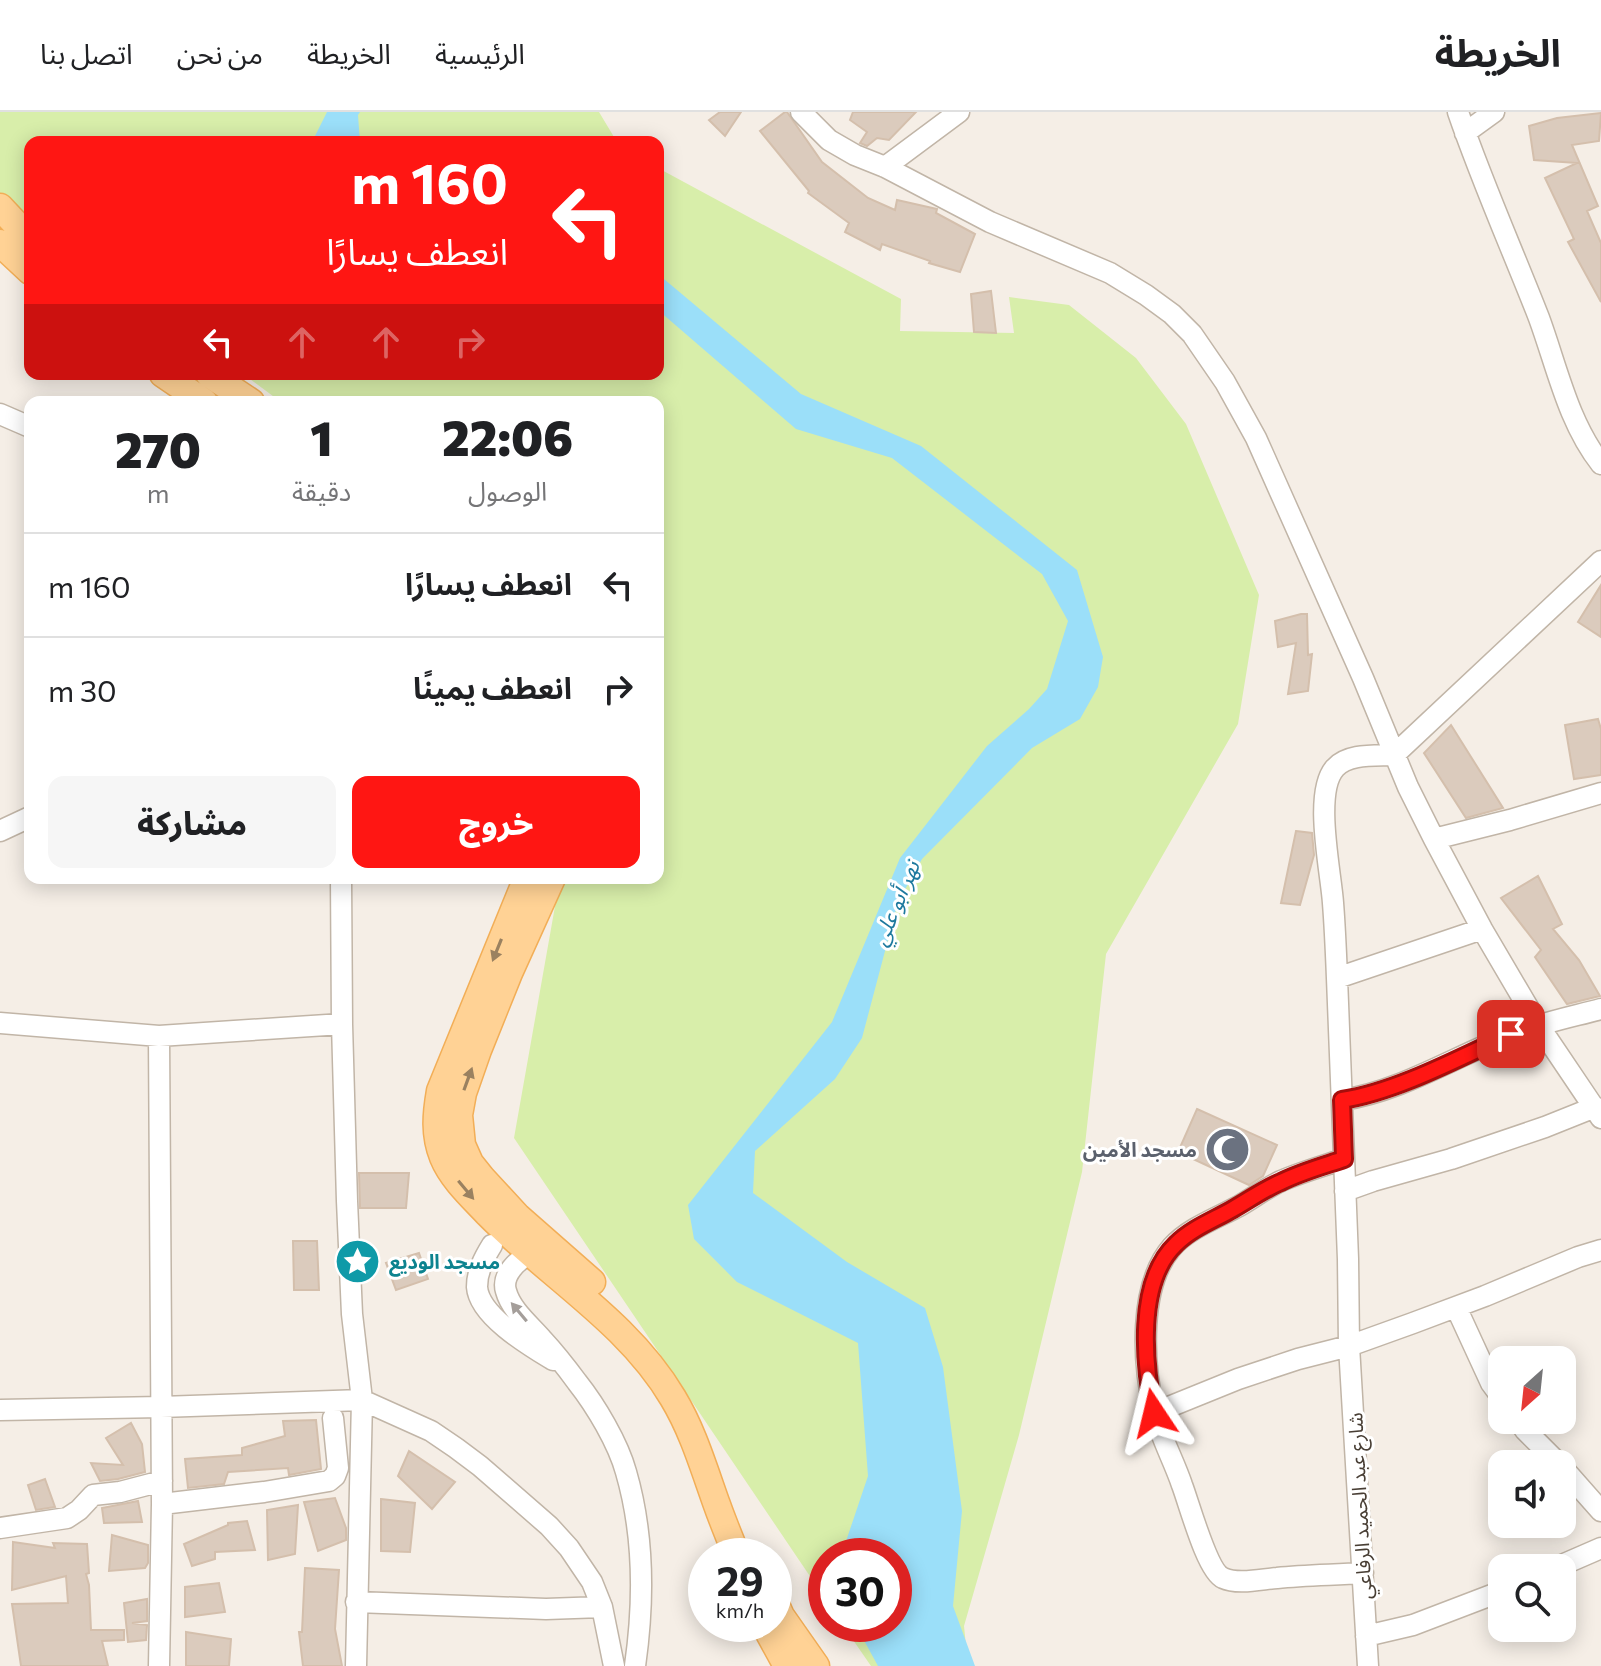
<!DOCTYPE html>
<html lang="ar">
<head>
<meta charset="utf-8">
<style>
	:root { --surface:#fff; --page:#f6f6f6; --text:#202124; --muted:#757577; --line:#e0e0e0; --accent:#ff1613 }
	body { margin:0; font-family:Commissioner,"Noto Sans Arabic",sans-serif; background:var(--page); color:var(--text); direction:rtl; height:100vh; display:flex; flex-direction:column; font-size:30px; white-space:nowrap }
	* { box-sizing:border-box; margin:0 }
	p { font-size:26px; color:var(--muted) }
	.icon { flex:none; width:44px; height:44px; fill:none; stroke:currentColor; stroke-width:2; stroke-linecap:round; stroke-linejoin:round }
	.map { position:relative; flex:1; overflow:hidden; direction:ltr }
	.panel { position:absolute; left:24px; top:284px; width:640px; height:488px; display:flex; flex-direction:column; background:var(--surface); border-radius:16px; box-shadow:0 4px 20px #0003; direction:rtl }
	.panel>* { flex:none }
	.banner { position:absolute; left:24px; top:24px; width:640px; height:244px; border-radius:16px; box-shadow:0 4px 20px #0003; direction:rtl; background:#ff1613; color:#fff; overflow:hidden }
	.needle { width:52px; rotate:207deg }
	.tools { position:absolute; left:1488px; top:1234px; display:grid; gap:16px }
	.tools a { display:grid; place-items:center; width:88px; height:88px; border-radius:16px; background:var(--surface); box-shadow:0 4px 20px #0003; font-size:40px }
	.speed { position:absolute; left:688px; top:1426px; display:flex; gap:16px; font-size:40px; font-weight:700; text-align:center }
	.speed>* { display:grid; place-content:center; width:104px; height:104px; border-radius:50%; background:var(--surface); box-shadow:0 4px 20px #0003; line-height:1 }
	.speed small { font-size:20px; font-weight:400 }
	.speed .limit { border:12px solid #d22; background:#fff; color:#111 }
	.pin { position:absolute; display:grid; place-items:center; width:68px; height:68px; color:#fff; margin:-34px; border-radius:16px; box-shadow:0 4px 12px #0006 }
	.me { position:absolute; width:88px; margin:-44px; rotate:350deg; stroke-linejoin:round; filter:drop-shadow(0 0 6px #0008) }
	.turn { display:flex; align-items:center; gap:28px; height:168px; padding:0 24px; font-size:36px }
	.turn .icon { width:104px; height:104px; stroke-width:2.5 }
	.turn b { display:block; font-size:56px; line-height:68px }
	.lanes { display:flex; align-items:center; height:76px; padding:0 24px; background:#0003; justify-content:center; gap:40px; direction:ltr }
	.lanes .off { opacity:.35 }
	.eta { display:flex; justify-content:space-evenly; align-items:center; height:136px; text-align:center }
	.eta b { font-size:48px; font-weight:800; line-height:56px }
	.action { display:flex; gap:16px; margin-top:auto; padding:16px 24px }
	.action a { flex:1; height:92px; border-radius:16px; background:var(--accent); color:#fff; font-size:32px; font-weight:800; line-height:92px; text-align:center }
	.action a+a { background:var(--page); color:var(--text) }
	ul { padding:0; list-style:none }
	li { display:flex; align-items:center; gap:24px; height:104px; padding:0 24px; border-top:2px solid var(--line) }
	li div { flex:1 }
	li b { display:block; font-size:30px }
	li em { font-style:normal }
	header { display:flex; align-items:center; gap:48px; box-sizing:border-box; height:112px; padding:0 40px; background:var(--surface); border-bottom:2px solid var(--line) }
	header strong { font-size:38px }
	nav { display:flex; gap:44px; margin-inline-start:auto; font-size:28px }
	.map>svg:first-child { display:block }
	.green { fill:#d8eeaa }
	.water { fill:#9bdff9 }
	.building { fill:#dbcbbd; stroke:#d4bfac; stroke-width:2 }
	.lines { fill:none; stroke-linecap:round; stroke-linejoin:round }
	.minor-casing { stroke:#c1b5a7; stroke-width:23 }
	.major-casing { stroke:#f2ae57; stroke-width:29 }
	.minor { stroke:#fff; stroke-width:20 }
	.major { stroke:#ffd295; stroke-width:26 }
	.oneway { fill:#9a8160 }
	.oneway2 { fill:#a49e9a }
	.route-casing { stroke:#a60e0c; stroke-width:20 }
	.route { stroke:#ff1613; stroke-width:14 }
	.labels { text-anchor:middle; dominant-baseline:central; stroke-width:6; stroke-linejoin:round; paint-order:stroke }
	.worship-label { font-size:20px; font-weight:bold; fill:#5b616d; stroke:#fff; text-anchor:end }
	.culture-label { font-size:20px; font-weight:bold; fill:#0d838f; stroke:#fff; text-anchor:start }
	.street-label { font-size:20px; fill:#483e34; stroke:#fff }
	.water-label { font-size:22px; font-style:italic; fill:#1d799e; stroke:#fff }
</style>
</head>
<body>
<header>
<strong>الخريطة</strong>
<nav><a>الرئيسية</a><a>الخريطة</a><a>من نحن</a><a>اتصل بنا</a></nav>
</header>
<div class="map">
<svg width="1601" height="1554" viewBox="0 0 1601 1554">
	<rect width="100%" height="100%" fill="#f5eee6"/>
	<path class="green" d="M 0,0 L 599,0 L 617,30 L 30,30 L 30,123 L 0,104 Z
		M 658,56 L 901,187 L 900,219 L 1014,221 L 1009,185 L 1069,193 L 1136,246 L 1186,312 L 1259,483 L 1238,612 L 1106,842 L 1082,1060 L 1019,1323 L 964,1514 L 968,1554 L 871,1554 L 842,1512 L 894,1512 L 894,1444 L 826,1444 L 826,1488 L 514,1026 L 560,766 L 658,766 L 658,290 L 281,290 L 243,262 L 658,262 Z"/>
	<path class="water" d="M 327,0 L 360,0 L 358,3 L 360,30 L 312,30 Z
		M 658,162 L 801,282 L 921,334 L 1077,458 L 1103,545 L 1098,575 L 1080,607 L 1032,636 L 922,747 L 898,790 L 862,926 L 835,967 L 755,1039 L 753,1081 L 847,1150 L 925,1196 L 943,1255 L 962,1399 L 953,1494 L 975,1554 L 878,1554 L 855,1512 L 894,1512 L 894,1444 L 841,1444 L 868,1364 L 858,1231 L 737,1170 L 694,1127 L 688,1093 L 832,910 L 900,746 L 987,634 L 1029,597 L 1047,577 L 1068,509 L 1042,462 L 892,346 L 796,317 L 658,198 Z"/>
	<path class="building" d="M 720,0 L 741,0 L 725,24 L 709,8 Z
		M 785,0 L 787,0 L 822,50 L 868,86 L 895,98 L 897,88 L 937,97 L 936,101 L 975,122 L 960,160 L 929,151 L 930,149 L 882,132 L 880,138 L 845,120 L 849,111 L 808,81 L 809,79 L 760,19 Z
		M 853,0 L 916,0 L 889,28 L 877,26 L 867,34 L 860,31 L 867,20 L 850,8 Z
		M 1601,1 L 1599,29 L 1572,33 L 1598,94 L 1587,99 L 1601,131 L 1601,190 L 1568,130 L 1574,127 L 1545,66 L 1577,51 L 1534,48 L 1529,14 L 1557,6 Z
		M 991,179 L 996,221 L 974,220 L 971,182 Z
		M 1601,473 L 1601,525 L 1578,510 Z
		M 1301,502 L 1307,502 L 1308,543 L 1312,542 L 1308,579 L 1288,582 L 1296,531 L 1278,535 L 1275,509 Z
		M 1598,607 L 1601,617 L 1601,663 L 1574,667 L 1565,613 Z
		M 1451,613 L 1503,696 L 1466,706 L 1424,641 Z
		M 1296,719 L 1312,721 L 1314,743 L 1300,793 L 1281,791 Z
		M 1538,764 L 1562,812 L 1553,817 L 1579,848 L 1600,884 L 1567,892 L 1535,845 L 1541,838 L 1501,786 Z
		M 1197,997 L 1277,1033 L 1263,1064 L 1249,1073 L 1178,1040 Z
		M 359,1061 L 409,1061 L 406,1096 L 360,1096 Z
		M 293,1129 L 317,1129 L 319,1178 L 294,1178 Z
		M 419,1141 L 428,1167 L 396,1178 L 386,1151 Z
		M 316,1308 L 321,1357 L 289,1363 L 288,1356 L 228,1360 L 224,1372 L 188,1376 L 185,1347 L 242,1343 L 242,1336 L 285,1324 L 283,1309 Z
		M 131,1311 L 142,1332 L 145,1360 L 118,1367 L 100,1369 L 91,1351 L 123,1353 L 106,1326 Z
		M 409,1339 L 455,1370 L 432,1397 L 398,1364 Z
		M 45,1367 L 55,1395 L 36,1398 L 28,1373 Z
		M 335,1386 L 346,1416 L 346,1428 L 318,1439 L 304,1390 Z
		M 381,1387 L 415,1391 L 410,1440 L 381,1439 Z
		M 138,1389 L 142,1410 L 104,1411 L 102,1396 Z
		M 298,1393 L 295,1442 L 268,1448 L 267,1398 Z
		M 247,1409 L 255,1438 L 215,1440 L 215,1447 L 192,1454 L 184,1432 L 228,1413 L 228,1411 Z
		M 112,1423 L 148,1433 L 148,1451 L 145,1456 L 109,1459 Z
		M 13,1430 L 55,1436 L 53,1431 L 87,1432 L 89,1461 L 86,1462 L 89,1473 L 91,1518 L 124,1518 L 124,1528 L 102,1529 L 108,1554 L 21,1554 L 12,1492 L 68,1491 L 66,1464 L 12,1478 Z
		M 305,1456 L 339,1458 L 335,1517 L 342,1554 L 303,1554 L 299,1520 L 302,1520 Z
		M 219,1471 L 225,1500 L 185,1505 L 185,1475 Z
		M 147,1487 L 147,1509 L 132,1511 L 147,1513 L 146,1528 L 128,1530 L 124,1491 Z
		M 186,1520 L 231,1527 L 229,1554 L 186,1554 Z"/>
	<g class="lines">
		<defs>
			<path id="minor" d="M 801,0 L 829,28 L 855,43 L 885,55 L 990,110 L 1110,161 L 1146,183 L 1172,202 L 1192,222 L 1225,270 L 1256,326 L 1363,566 L 1408,675 L 1434,727 L 1482,817 L 1539,914 L 1601,1006
				M 1458,0 C 1482,70 1512,137 1539,206 C 1557,255 1568,310 1601,352
				M 1465,21 L 1494,0
				M 885,55 L 959,0
				M 0,302 L 30,315
				M 0,719 L 30,705
				M 1434,727 L 1510,708 L 1601,681
				M 341,766 L 342,912 L 347,1089 L 352,1202 L 362,1288 L 356,1554
				M 1482,817 L 1337,866 C 1336,841 1335,816 1333,791 C 1331,760 1313,680 1335,656 C 1348,641 1376,644 1394,643 L 1601,449
				M 1337,866 L 1348,1147 L 1349,1234 L 1368,1554
				M 0,911 L 159,924 L 342,912
				M 1342,988 C 1402,979 1455,944 1511,923 C 1540,911 1571,905 1601,897
				M 1344,1047 C 1323,1054 1302,1060 1281,1069 C 1266,1076 1253,1086 1239,1094 C 1217,1106 1189,1116 1172,1135 C 1138,1174 1143,1252 1154,1299 C 1160,1324 1174,1349 1182,1373 C 1189,1391 1207,1459 1223,1466 C 1238,1473 1262,1467 1277,1466 C 1306,1463 1334,1463 1363,1461
				M 1345,1079 L 1373,1069 L 1451,1047 L 1545,1015 L 1595,995
				M 492,1133 C 484,1146 477,1159 477,1175 C 479,1204 530,1234 553,1248
				M 530,1141 C 518,1148 501,1163 506,1179 C 511,1198 530,1213 542,1227 C 555,1241 566,1255 577,1270 C 596,1294 618,1331 626,1360 C 644,1422 644,1491 635,1554
				M 1456,1195 L 1491,1271 L 1502,1286
				M 0,1298 L 161,1295 L 362,1288 L 431,1319 L 456,1336 L 480,1354 L 549,1414 L 569,1436 L 592,1470 L 602,1495 L 614,1554
				M 1154,1301 L 1238,1267 L 1298,1247 L 1349,1234 L 1413,1211 L 1485,1184 L 1578,1145 L 1601,1138
				M 1518,1308 L 1525,1318 L 1559,1352
				M 1562,1355 L 1601,1399
				M 162,1392 L 264,1380 L 329,1369 L 335,1364 L 338,1356 L 333,1306
				M 0,1416 L 67,1406 L 79,1398 L 93,1383 L 120,1380 L 162,1369
				M 1555,1456 L 1601,1436
				M 356,1490 L 546,1497 L 602,1495
				M 1366,1524 L 1413,1513 L 1502,1479
				M 159,1554 L 162,1392 L 159,924"/>
			<path id="major" d="M 0,95 L 30,127
				M 0,131 L 30,159
				M 163,262 L 204,290
				M 209,262 L 251,290
				M 527,766 L 440,979 C 436,1002 434,1023 443,1045 C 452,1067 472,1085 488,1102 C 549,1164 628,1210 673,1286 C 693,1319 704,1357 717,1393 C 723,1410 730,1427 737,1444
				M 552,766 L 509,861 L 478,938 L 463,981 L 459,1003 L 462,1033 L 470,1051 L 482,1066 L 518,1105 L 592,1170
				M 774,1488 L 781,1504 L 816,1554
				M 764,1512 L 787,1554"/>
		</defs>
		<use href="#minor" class="minor-casing"/>
		<use href="#major" class="major-casing"/>
		<use href="#minor" class="minor"/>
		<use href="#major" class="major"/>
	</g>
	<defs><path id="oneway-solid" d="M-6-.8H1V-3.2L6.5 0L1 3.2V.8H-6Z" transform="scale(2)"/></defs>
	<g class="oneway">
		<use href="#oneway-solid" transform="translate(497 838) rotate(112)"/>
		<use href="#oneway-solid" transform="translate(468 967) rotate(-70)"/>
		<use href="#oneway-solid" transform="translate(466 1078) rotate(50)"/>
	</g>
	<use class="oneway2" href="#oneway-solid" transform="translate(519 1200) rotate(-130)"/>
	<g class="lines">
		<defs>
			<path id="route" d="M 1154,1301 C 1144,1252 1136,1170 1176,1132 C 1192,1116 1214,1108 1233,1097 C 1249,1088 1264,1077 1281,1070 C 1301,1060 1323,1054 1344,1047 L 1342,988 C 1396,980 1461,945 1511,922"/>
		</defs>
		<use href="#route" class="route-casing"/>
		<use href="#route" class="route"/>
	</g>
	<defs>
		<symbol id="mosque-disc" viewBox="-11 -11 22 22"><circle r="9.5" fill="#6b7280" stroke="#fff"/><path d="M3.5-4.9A6 6 0 1 0 3.5 4.9A5 5 0 1 1 3.5-4.9Z" fill="#fff"/></symbol>
		<symbol id="sight-disc" viewBox="-11 -11 22 22"><circle r="9.5" fill="#0f9aa8" stroke="#fff"/><path d="M0-6L1.8-2.2L6-1.7L2.9 1.2L3.7 5.4L0 3.3L-3.7 5.4L-2.9 1.2L-6-1.7L-1.8-2.2Z" fill="#fff"/></symbol>
	</defs>
	<g fill-rule="evenodd">
		<use href="#mosque-disc" x="1202" y="1012" width="51" height="51"/>
		<use href="#sight-disc" x="332" y="1124" width="51" height="51"/>
	</g>
	<g class="labels">
		<g class="worship-label">
			<text x="1197" y="1037">مسجد الأمين</text>
		</g>
		<g class="culture-label">
			<text x="389" y="1149">مسجد الوديع</text>
		</g>
		<g class="street-label">
			<text transform="translate(1359 1394) rotate(-93)">شارع عبد الحميد الرفاعي</text>
		</g>
		<g class="water-label">
			<text transform="translate(895 791) rotate(-67)">نهر أبو علي</text>
		</g>
	</g>
</svg>
<div class="tools">
<a><svg class="needle" viewBox="-14 -14 28 28"><path d="M0-13l5 13h-10z" fill="#e53935"/><path d="M0 13l5-13h-10z" fill="#757577"/></svg></a>
<a><svg class="icon" aria-label="sound" viewBox="0 0 24 24"><path d="M4 9h4l5-4v14l-5-4H4zM17 9q2 3 0 6"/></svg></a>
<a><svg class="icon" aria-label="search" viewBox="0 0 24 24"><circle cx="10" cy="10" r="6"/><path d="M15 15l6 6"/></svg></a>
</div>
<div class="speed"><div>29<small>km/h</small></div><div class="limit">30</div></div>
<div class="pin" style="left:1511px;top:922px;background:#d93025"><svg class="icon" aria-label="arrive" viewBox="0 0 24 24"><path d="M6 21V4h12l-3 4 3 4H6"/></svg></div>
<svg class="me" style="left:1154px;top:1301px" viewBox="-20 -20 40 40"><path d="M0-17L14 15 0 8-14 15z" fill="#ff1613" stroke="#fff" stroke-width="4"/></svg>
<div class="banner">
<div class="turn"><svg class="icon" aria-label="left" viewBox="0 0 24 24"><path d="M17 20v-9H6M10 6l-5 5 5 5"/></svg><div><b>160 m</b>انعطف يسارًا</div></div>
<div class="lanes"><svg class="icon" aria-label="left" viewBox="0 0 24 24"><path d="M17 20v-9H6M10 6l-5 5 5 5"/></svg><svg class="icon off" aria-label="ahead" viewBox="0 0 24 24"><path d="M12 20V5M6 11l6-6 6 6"/></svg><svg class="icon off" aria-label="ahead" viewBox="0 0 24 24"><path d="M12 20V5M6 11l6-6 6 6"/></svg><svg class="icon off" aria-label="right" viewBox="0 0 24 24"><path d="M7 20v-9h11M14 6l5 5-5 5"/></svg></div>
</div>
<section class="panel">
<div class="eta">
<div><b>22:06</b><p>الوصول</p></div>
<div><b>1</b><p>دقيقة</p></div>
<div><b>270</b><p>m</p></div>
</div>
<ul>
<li><svg class="icon" aria-label="left" viewBox="0 0 24 24"><path d="M17 20v-9H6M10 6l-5 5 5 5"/></svg><div><b>انعطف يسارًا</b></div><em>160 m</em></li>
<li><svg class="icon" aria-label="right" viewBox="0 0 24 24"><path d="M7 20v-9h11M14 6l5 5-5 5"/></svg><div><b>انعطف يمينًا</b></div><em>30 m</em></li>
</ul>
<div class="action"><a>خروج</a><a>مشاركة</a></div>
</section>
</div>
</body>
</html>
